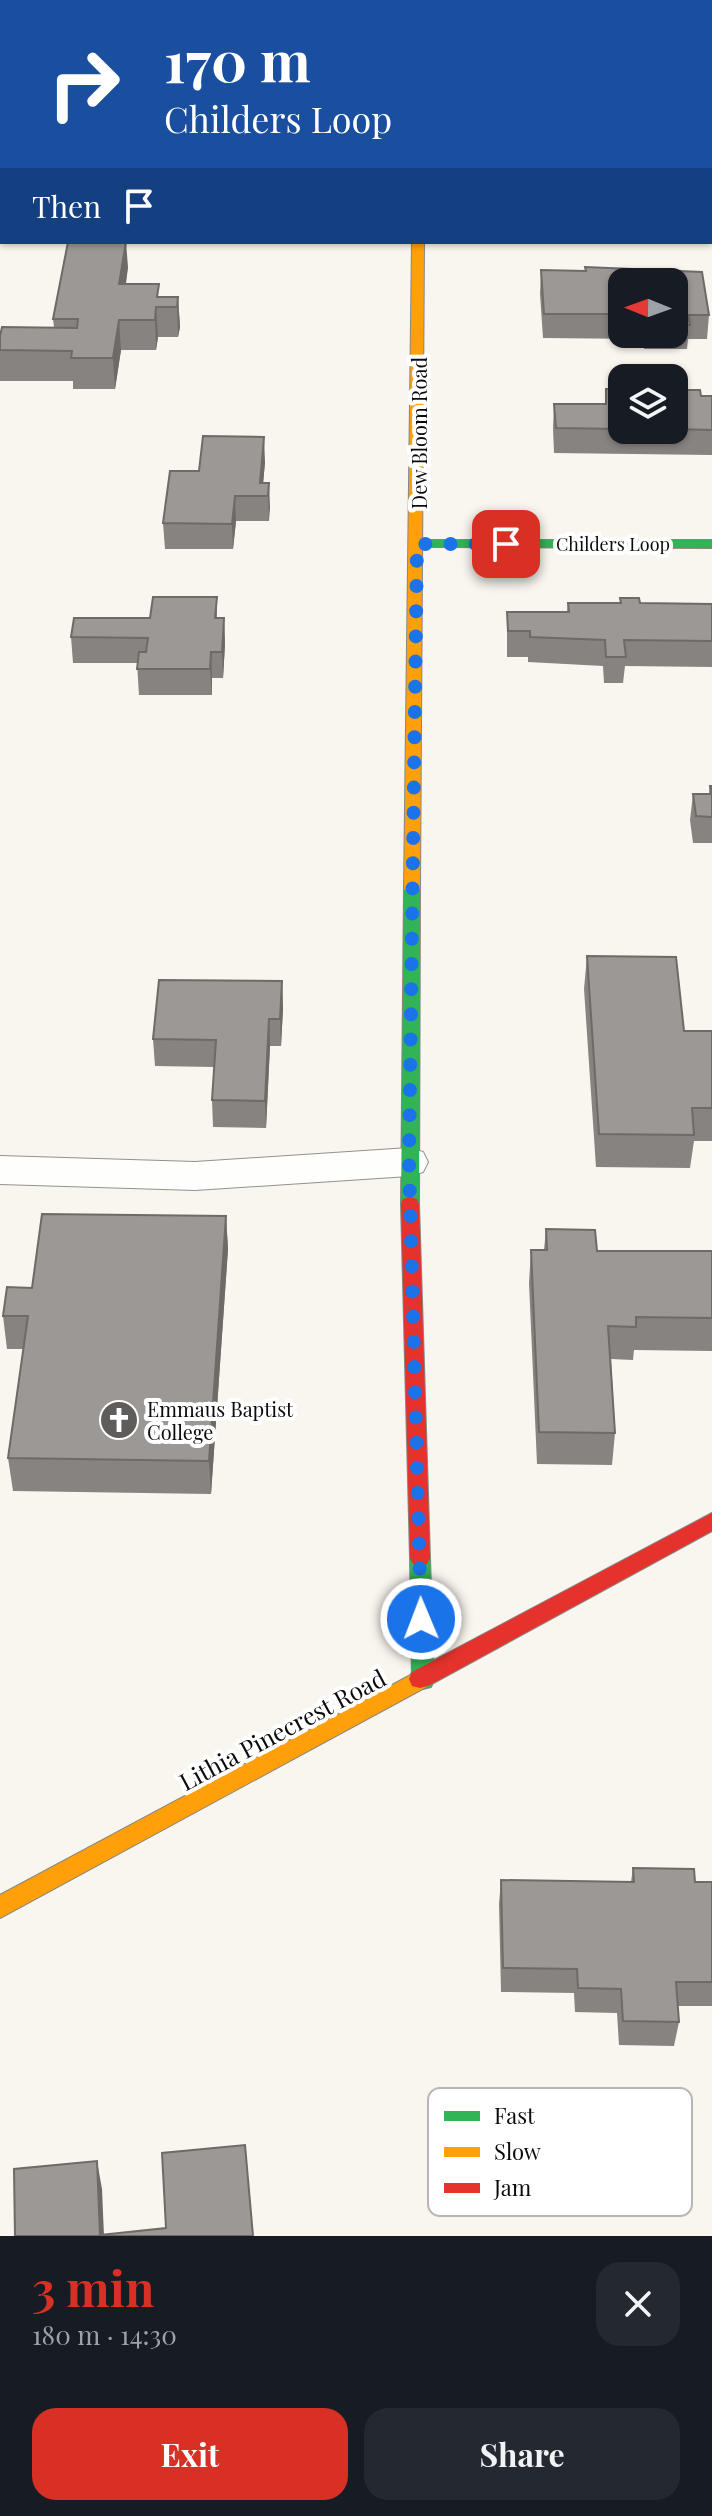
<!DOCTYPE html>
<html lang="en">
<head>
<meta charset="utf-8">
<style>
	:root { --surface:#171b24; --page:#242831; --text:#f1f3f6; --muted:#9ea1a6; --accent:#d93025 }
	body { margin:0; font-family:"Playfair Display",serif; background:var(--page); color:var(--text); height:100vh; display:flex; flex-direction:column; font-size:30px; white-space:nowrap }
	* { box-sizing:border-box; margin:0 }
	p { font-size:26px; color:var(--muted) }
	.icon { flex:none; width:44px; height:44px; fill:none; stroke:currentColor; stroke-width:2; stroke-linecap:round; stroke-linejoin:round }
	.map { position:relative; height:2236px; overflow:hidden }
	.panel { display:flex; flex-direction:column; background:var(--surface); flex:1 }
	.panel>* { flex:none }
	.banner { position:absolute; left:0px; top:0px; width:712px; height:244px; box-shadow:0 2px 6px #0004; background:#1a4fa0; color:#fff; overflow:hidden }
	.needle { width:52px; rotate:271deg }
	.buttons { position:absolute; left:608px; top:268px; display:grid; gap:16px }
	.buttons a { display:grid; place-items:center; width:80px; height:80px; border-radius:16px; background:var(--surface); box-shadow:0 2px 6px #0004; font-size:40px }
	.pin { position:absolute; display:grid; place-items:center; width:68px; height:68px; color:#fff; margin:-34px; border-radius:16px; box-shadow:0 4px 12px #0006 }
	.me { position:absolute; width:88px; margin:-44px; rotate:359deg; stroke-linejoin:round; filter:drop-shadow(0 0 6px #0008) }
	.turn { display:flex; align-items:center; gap:28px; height:168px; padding:0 32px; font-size:36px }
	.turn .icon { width:104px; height:104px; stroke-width:2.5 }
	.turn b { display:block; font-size:56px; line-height:68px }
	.then { display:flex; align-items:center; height:76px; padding:0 32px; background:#0003; gap:16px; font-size:30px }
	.round { display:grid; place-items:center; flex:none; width:84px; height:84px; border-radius:24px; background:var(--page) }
	.head { display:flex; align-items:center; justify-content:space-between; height:136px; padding:0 32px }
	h1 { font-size:48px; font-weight:700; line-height:60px; color:var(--accent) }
	.cta { display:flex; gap:16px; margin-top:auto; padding:16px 32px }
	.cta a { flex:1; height:92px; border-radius:24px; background:var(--accent); color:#fff; font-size:32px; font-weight:700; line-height:92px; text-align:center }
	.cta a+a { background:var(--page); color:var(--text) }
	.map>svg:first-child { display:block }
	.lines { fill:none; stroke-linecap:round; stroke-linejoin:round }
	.lane-casing { stroke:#92918e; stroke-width:2 }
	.street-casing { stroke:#92918e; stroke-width:2 }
	.fast-casing { stroke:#898784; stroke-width:2 }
	.slow-casing { stroke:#898784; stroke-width:2 }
	.jam-casing { stroke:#898784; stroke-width:2 }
	.lane { fill:#fefefd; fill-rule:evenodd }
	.street { fill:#fefefd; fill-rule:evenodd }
	.fast { fill:#30b455; fill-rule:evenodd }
	.slow { fill:#ff9f0a; fill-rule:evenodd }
	.jam { fill:#e5322d; fill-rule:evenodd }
	.wall { fill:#868380; fill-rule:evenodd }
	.shaded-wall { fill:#6d6a68 }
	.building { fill:#9c9895; stroke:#6d6a68; stroke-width:2 }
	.route { stroke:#1a73e8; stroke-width:14; stroke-dasharray:0 25.2 }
	.labels { text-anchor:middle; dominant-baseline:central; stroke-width:8; stroke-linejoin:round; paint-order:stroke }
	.far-street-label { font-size:18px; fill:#0b0b0b; stroke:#fff }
	.street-label { font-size:20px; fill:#0b0b0b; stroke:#fff }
	.poi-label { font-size:20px; fill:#0b0b0b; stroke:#fff; text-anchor:start }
	.near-street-label { font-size:24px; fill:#0b0b0b; stroke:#fff }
	.key { fill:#fff; stroke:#b6b6b6; stroke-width:2 }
	.key-label { font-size:22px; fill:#0b0b0b }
</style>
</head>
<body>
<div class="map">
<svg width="712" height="2236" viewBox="0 0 712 2236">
	<rect width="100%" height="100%" fill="#f9f6ef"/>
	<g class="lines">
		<defs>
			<path id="lane" d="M 409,1148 L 423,1152 L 428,1162 L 423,1172 L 409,1176 L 195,1190 L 0,1184 L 0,1156 L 195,1162 Z"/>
			<path id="street" d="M 407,0 L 433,0 L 433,2 L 407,2 Z
				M 710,13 L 712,13 L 712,29 L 710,29 Z
				M 0,216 L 2,216 L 2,234 L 0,234 Z
				M 710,220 L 712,220 L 712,238 L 710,238 Z"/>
			<path id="fast" d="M 417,540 L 712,540 L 712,548 L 412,547 L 410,544 Z
				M 412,884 L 420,889 L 419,1204 L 417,1209 L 403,1209 L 401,1204 L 404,889 Z
				M 420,1549 L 427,1552 L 430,1558 L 434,1680 L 431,1687 L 423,1689 L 415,1687 L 412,1680 L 410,1558 L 413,1552 Z"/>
			<path id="slow" d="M 412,242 L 424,242 L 420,889 L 412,894 L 404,889 Z
				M 420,1670 L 428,1672 L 431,1679 L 428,1686 L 0,1918 L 0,1895 Z"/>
			<path id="jam" d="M 410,1197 L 417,1199 L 419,1204 L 430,1558 L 427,1564 L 420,1567 L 413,1564 L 410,1558 L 401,1204 L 403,1199 Z
				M 712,1513 L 712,1531 L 428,1686 L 420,1688 L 412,1686 L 409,1679 L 412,1672 Z"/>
		</defs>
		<use href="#lane" class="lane-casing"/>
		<use href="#street" class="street-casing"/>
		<use href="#fast" class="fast-casing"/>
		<use href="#slow" class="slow-casing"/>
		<use href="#jam" class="jam-casing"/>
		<use href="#lane" class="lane"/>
		<use href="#street" class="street"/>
		<use href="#fast" class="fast"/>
		<use href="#slow" class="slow"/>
		<use href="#jam" class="jam"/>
	</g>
	<path class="wall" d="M 710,60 L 712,60 L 712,83 L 710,83 Z
		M 0,104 L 2,104 L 2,159 L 0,159 Z
		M 128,267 L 126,284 L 160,297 L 178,297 L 180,327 L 178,337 L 158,337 L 156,350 L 121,350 L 115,389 L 73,389 L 73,381 L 0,381 L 0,336 L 54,327 L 53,319 Z
		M 585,267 L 702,272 L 709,315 L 707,339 L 688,339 L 687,349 L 644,349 L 643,339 L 543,338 L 540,294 L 541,270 L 585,271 ZM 622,282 L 674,282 L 674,334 L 622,334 Z
		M 606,389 L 622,389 L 622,430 L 674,430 L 701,396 L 712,396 L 712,455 L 554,453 L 553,428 L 554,404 L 605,404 Z
		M 265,462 L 263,483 L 269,483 L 269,521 L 236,521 L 233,549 L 165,549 L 163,523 L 199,471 Z
		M 217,597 L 217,618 L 224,618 L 225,644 L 223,678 L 212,678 L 212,695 L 139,695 L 137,663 L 73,663 L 71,637 L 150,618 Z
		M 620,598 L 640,603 L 712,604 L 712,667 L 625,666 L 623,683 L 604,683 L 603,666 L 528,662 L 528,657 L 507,657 L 507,612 L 567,612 L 568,603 L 620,603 Z
		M 710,786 L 712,786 L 712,843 L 693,843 L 690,820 L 693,794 L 709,794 Z
		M 587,956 L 684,1031 L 712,1031 L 712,1141 L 694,1141 L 690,1168 L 596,1167 L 584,989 Z
		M 282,981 L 283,1008 L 281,1046 L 270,1046 L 266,1128 L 213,1127 L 212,1100 L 214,1067 L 155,1066 L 153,1039 Z
		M 226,1216 L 228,1249 L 211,1494 L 13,1491 L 8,1458 L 23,1349 L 7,1349 L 3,1316 Z
		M 546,1229 L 597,1251 L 712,1251 L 712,1351 L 634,1350 L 633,1360 L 611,1359 L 615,1433 L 612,1465 L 537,1464 L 529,1283 L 531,1250 L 544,1250 Z
		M 633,1868 L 695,1882 L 712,1882 L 712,2006 L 677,2006 L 679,2022 L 674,2046 L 619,2045 L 617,2013 L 575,2012 L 574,1993 L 501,1992 L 499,1904 L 501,1880 L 631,1882 Z"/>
	<path class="shaded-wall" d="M 126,242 L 128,267 L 121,314 L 119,284 Z
		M 178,297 L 180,327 L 178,337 L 177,307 Z
		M 156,307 L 158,337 L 156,350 L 155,320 Z
		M 119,320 L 121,350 L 115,389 L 113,358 Z
		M 264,437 L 265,462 L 262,496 L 260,483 Z
		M 269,483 L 270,508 L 269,521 L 268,496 Z
		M 235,496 L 236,521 L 233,549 L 232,524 Z
		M 224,618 L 225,644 L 223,678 L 222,652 Z
		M 211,652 L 212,678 L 212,695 L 210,669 Z
		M 282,981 L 283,1008 L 281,1046 L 280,1019 Z
		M 269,1019 L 270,1046 L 266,1128 L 265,1101 Z
		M 226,1216 L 228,1249 L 211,1494 L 209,1461 Z
		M 97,2161 L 102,2189 L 104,2236 L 100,2236 Z"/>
	<path class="building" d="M 200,0 L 275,0 L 275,2 L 199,2 Z
		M 710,40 L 712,40 L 712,60 L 710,60 Z
		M 0,104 L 2,104 L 2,136 L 0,136 Z
		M 68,242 L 126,242 L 119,284 L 159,284 L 157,297 L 178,297 L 177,307 L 156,307 L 155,320 L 119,320 L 113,358 L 71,358 L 72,351 L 0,350 L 0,336 L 2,327 L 77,328 L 78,319 L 53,319 Z
		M 585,267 L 702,272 L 709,315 L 688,315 L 690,325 L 674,325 L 674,282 L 622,282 L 622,314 L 544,314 L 541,270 L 586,271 Z
		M 606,389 L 622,389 L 622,429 L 556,428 L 554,404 L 606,404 Z
		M 674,390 L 700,390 L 701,396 L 712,396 L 712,430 L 674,429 Z
		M 203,436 L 264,437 L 260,483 L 269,483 L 268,496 L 235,496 L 232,524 L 163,523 L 170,471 L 199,471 Z
		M 153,597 L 217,597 L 215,618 L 224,618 L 222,652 L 211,652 L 210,669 L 137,669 L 139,652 L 146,652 L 148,638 L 71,637 L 74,618 L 150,618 Z
		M 620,598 L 639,598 L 640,603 L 712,604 L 712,641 L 624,640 L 626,657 L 606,657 L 605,640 L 530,637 L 530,631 L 508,631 L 507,612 L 569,612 L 568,603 L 621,603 Z
		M 710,786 L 712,786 L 712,817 L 696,816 L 693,794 L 711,794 Z
		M 587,956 L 676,957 L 684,1031 L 712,1031 L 712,1108 L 692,1108 L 694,1135 L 599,1134 Z
		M 159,980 L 282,981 L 280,1019 L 269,1019 L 265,1101 L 212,1100 L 216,1040 L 153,1039 Z
		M 42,1214 L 226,1216 L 209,1461 L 8,1458 L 28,1316 L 3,1316 L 7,1287 L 32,1288 Z
		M 546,1229 L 595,1230 L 597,1251 L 712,1251 L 712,1318 L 636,1317 L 636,1327 L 608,1326 L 615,1433 L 539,1432 L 531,1250 L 547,1250 Z
		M 633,1868 L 694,1869 L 695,1882 L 712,1882 L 712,1982 L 676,1982 L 679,2022 L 623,2021 L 621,1989 L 578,1988 L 577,1969 L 503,1968 L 501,1880 L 634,1882 Z
		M 245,2145 L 253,2236 L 15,2236 L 14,2169 L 97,2161 L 100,2235 L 166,2228 L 162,2153 Z"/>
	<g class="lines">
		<path class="route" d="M 421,1619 L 409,1162 L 417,544 L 506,544"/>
	</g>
	<defs>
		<symbol id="church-disc" viewBox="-11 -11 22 22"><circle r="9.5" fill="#5e5d5b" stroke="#fff"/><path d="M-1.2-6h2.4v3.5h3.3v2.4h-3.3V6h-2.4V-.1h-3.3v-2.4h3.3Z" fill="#fff"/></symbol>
	</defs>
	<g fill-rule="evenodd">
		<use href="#church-disc" x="97" y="1398" width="44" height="44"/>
	</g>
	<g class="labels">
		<g class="far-street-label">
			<text x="613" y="544">Childers Loop</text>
		</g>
		<g class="street-label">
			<text transform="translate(418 433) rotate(-90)">Dew Bloom Road</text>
		</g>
		<g class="poi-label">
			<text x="147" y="1408">Emmaus Baptist<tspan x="147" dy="23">College</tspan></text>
		</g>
		<g class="near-street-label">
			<text transform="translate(282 1729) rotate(-28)">Lithia Pinecrest Road</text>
		</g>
	</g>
	<rect x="428" y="2088" width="264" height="128" rx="12" class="key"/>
	<rect x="444" y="2111" width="36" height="10" fill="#30b455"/>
	<rect x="444" y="2147" width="36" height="10" fill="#ff9f0a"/>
	<rect x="444" y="2183" width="36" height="10" fill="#e5322d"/>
	<g class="key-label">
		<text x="494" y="2124">Fast</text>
		<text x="494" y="2160">Slow</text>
		<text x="494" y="2196">Jam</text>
	</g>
</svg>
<div class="buttons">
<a><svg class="needle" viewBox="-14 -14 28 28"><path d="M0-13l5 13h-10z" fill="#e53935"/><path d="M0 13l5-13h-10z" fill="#9ea1a6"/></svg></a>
<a><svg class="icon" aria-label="layers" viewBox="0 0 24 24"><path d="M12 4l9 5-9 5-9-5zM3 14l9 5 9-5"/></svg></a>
</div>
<div class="pin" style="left:506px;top:544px;background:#d93025"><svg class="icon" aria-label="arrive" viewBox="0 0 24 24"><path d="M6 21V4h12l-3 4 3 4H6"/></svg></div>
<svg class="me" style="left:421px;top:1619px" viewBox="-20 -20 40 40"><circle r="17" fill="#1a73e8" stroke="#fff" stroke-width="3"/><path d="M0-11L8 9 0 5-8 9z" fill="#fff"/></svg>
<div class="banner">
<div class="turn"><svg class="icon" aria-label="right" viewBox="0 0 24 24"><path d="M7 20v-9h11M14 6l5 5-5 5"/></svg><div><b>170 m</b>Childers Loop</div></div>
<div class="then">Then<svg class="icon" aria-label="arrive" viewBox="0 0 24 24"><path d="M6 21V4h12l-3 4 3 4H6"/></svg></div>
</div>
</div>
<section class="panel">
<div class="head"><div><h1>3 min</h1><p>180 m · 14:30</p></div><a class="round"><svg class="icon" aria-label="close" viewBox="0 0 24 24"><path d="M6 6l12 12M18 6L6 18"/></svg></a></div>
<div class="cta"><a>Exit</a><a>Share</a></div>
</section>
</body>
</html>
